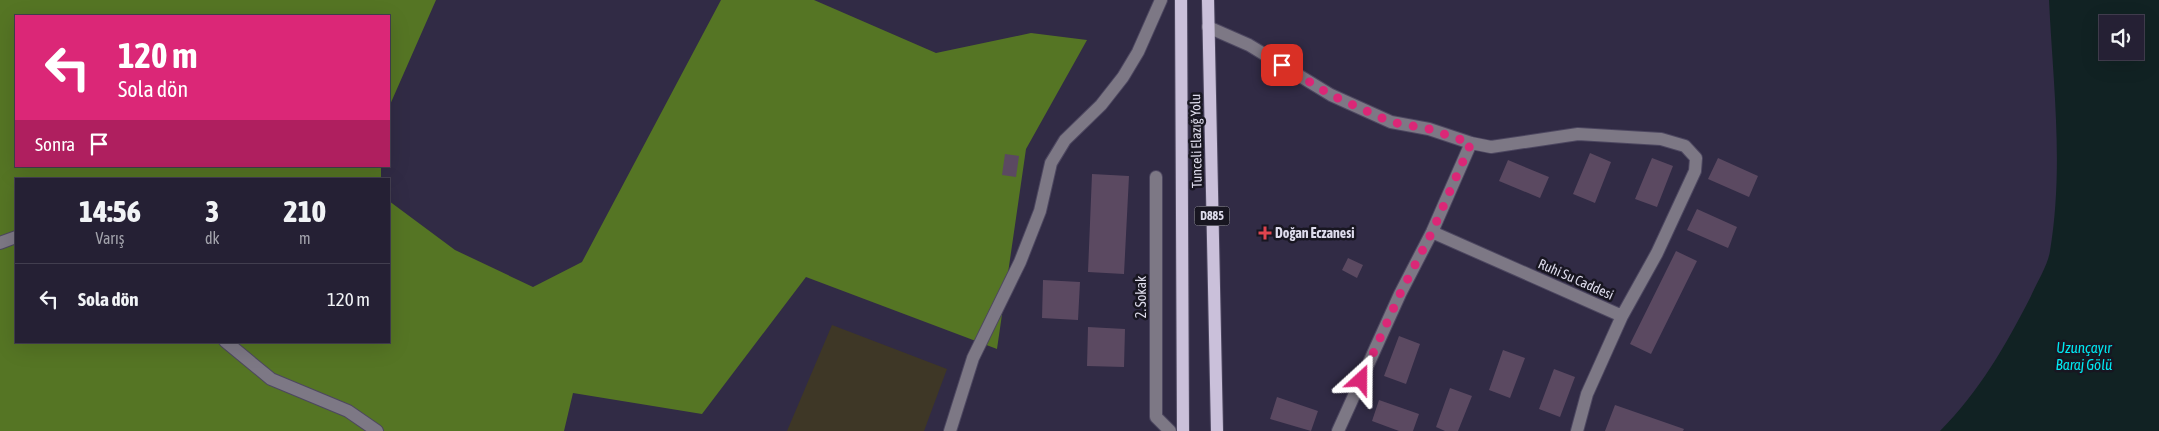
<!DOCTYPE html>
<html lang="tr">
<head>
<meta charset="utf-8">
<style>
	:root { --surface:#252034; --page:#312d40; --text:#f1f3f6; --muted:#a3a3ac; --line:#423e4f }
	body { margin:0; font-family:"Asap Condensed",sans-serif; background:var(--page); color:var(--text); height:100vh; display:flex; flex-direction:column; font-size:19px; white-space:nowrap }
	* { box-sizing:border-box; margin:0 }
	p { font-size:16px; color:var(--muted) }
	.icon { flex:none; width:28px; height:28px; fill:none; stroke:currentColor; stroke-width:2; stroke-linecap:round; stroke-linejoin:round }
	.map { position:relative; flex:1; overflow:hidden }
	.details { position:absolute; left:15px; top:178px; width:375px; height:165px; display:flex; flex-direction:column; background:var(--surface); border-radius:0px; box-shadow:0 5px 20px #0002,0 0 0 1px var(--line) }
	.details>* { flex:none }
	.hud { position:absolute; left:15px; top:15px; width:375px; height:152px; border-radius:0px; box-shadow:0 5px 20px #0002,0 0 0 1px var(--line); background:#db2777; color:#fff; overflow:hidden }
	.tools { position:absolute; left:2099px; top:15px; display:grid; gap:10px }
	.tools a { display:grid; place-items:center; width:45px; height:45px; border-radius:0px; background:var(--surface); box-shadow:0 5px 20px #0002,0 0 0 1px var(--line); font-size:25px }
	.pin { position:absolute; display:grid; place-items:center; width:42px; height:42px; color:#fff; margin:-21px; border-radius:10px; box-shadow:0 2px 8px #0006 }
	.me { position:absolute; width:55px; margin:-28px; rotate:24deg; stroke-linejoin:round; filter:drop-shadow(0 0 4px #0008) }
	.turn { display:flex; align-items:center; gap:18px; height:105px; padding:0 20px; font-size:22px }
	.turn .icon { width:65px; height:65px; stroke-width:2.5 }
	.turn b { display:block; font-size:35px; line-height:42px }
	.then { display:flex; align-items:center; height:48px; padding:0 20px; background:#0003; gap:10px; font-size:19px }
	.eta { display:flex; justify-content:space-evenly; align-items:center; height:85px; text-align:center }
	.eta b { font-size:30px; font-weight:800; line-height:35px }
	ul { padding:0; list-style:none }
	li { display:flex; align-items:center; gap:15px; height:70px; padding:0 20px; border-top:1px solid var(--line) }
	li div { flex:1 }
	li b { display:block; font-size:19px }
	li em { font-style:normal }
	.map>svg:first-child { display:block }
	.education { fill:#3e3726 }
	.forest { fill:#557524 }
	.water { fill:#112223; fill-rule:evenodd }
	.building { fill:#5b4961 }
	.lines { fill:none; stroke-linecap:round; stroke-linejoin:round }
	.minor-casing { stroke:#4d4760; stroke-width:14 }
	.major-casing { stroke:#4d4760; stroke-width:14 }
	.minor { stroke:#7d7885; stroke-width:12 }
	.major { stroke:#cac0da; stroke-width:12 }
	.route { stroke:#db2777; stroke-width:9; stroke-dasharray:0 16.2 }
	.health-dot { fill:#e0444e; stroke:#181621; stroke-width:2 }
	.labels { text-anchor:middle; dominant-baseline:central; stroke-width:5; stroke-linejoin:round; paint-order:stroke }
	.shield { fill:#181621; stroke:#a3a1af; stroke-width:1 }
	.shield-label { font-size:12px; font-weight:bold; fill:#dedcec }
	.street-label { font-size:14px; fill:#dedcec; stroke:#181621 }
	.poi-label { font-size:14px; font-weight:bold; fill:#dedcec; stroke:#181621; text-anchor:start }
	.water-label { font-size:15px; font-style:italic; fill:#00e9f1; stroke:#181621 }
</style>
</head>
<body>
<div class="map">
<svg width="2159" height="431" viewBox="0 0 2159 431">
	<rect width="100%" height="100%" fill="#312b45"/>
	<path class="education" d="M 832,325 L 947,369 L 924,431 L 787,431 Z"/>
	<path class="forest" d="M 0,0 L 436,0 L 389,107 L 389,16 L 16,16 L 16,166 L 381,166 L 381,179 L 16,179 L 16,341 L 389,341 L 389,201 L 455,250 L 533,287 L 582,262 L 721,0 L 814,0 L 936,53 L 1031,33 L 1087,40 L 1026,149 L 997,349 L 806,277 L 702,414 L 573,393 L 564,431 L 0,431 Z"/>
	<path class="water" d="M 2049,0 L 2159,0 L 2159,431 L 1940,431 C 1979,392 2006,345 2031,296 C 2037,282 2048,265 2050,251 C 2064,167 2053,84 2049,0 ZM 2108,24 L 2135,24 L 2135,51 L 2108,51 Z"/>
	<path class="building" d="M 1590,153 L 1611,162 L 1595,203 L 1573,194 Z
		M 1005,154 L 1019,156 L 1016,177 L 1002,175 Z
		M 1652,158 L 1673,166 L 1657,207 L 1635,199 Z
		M 1718,158 L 1758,176 L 1749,197 L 1708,179 Z
		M 1508,160 L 1549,177 L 1540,198 L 1499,181 Z
		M 1092,174 L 1129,176 L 1124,274 L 1088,272 Z
		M 1697,209 L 1737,227 L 1728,248 L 1687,230 Z
		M 1676,251 L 1697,261 L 1651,354 L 1630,344 Z
		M 1348,258 L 1363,265 L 1357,278 L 1342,270 Z
		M 1043,280 L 1080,282 L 1078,320 L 1042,318 Z
		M 1088,327 L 1125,329 L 1124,367 L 1087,366 Z
		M 1399,336 L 1420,344 L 1406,384 L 1384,376 Z
		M 1503,350 L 1525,358 L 1510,398 L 1489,390 Z
		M 1554,369 L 1575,377 L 1560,417 L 1539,409 Z
		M 1450,388 L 1472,396 L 1458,431 L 1445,431 L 1436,427 Z
		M 1277,397 L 1318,411 L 1311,431 L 1270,419 Z
		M 1379,400 L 1419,414 L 1413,431 L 1399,431 L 1372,421 Z
		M 1615,405 L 1684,429 L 1683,431 L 1605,431 Z"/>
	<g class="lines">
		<defs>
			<path id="minor" d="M 1208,27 L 1249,45 L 1331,95 L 1391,122 L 1429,129 L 1471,143 L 1491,147 L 1578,134 L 1661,139 L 1685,146 L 1696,158 L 1695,171 L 1657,253 L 1622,316 L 1587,394 L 1577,431
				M 1156,177 L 1156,417 L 1170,431
				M 1432,232 L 1622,316
				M 0,243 L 16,237
				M 225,341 L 271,379 L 348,411 L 377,431
				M 950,431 L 973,358 L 1020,262 L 1040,211 L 1051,163 L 1065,140 L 1101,105 L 1123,77 L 1138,52 L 1161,0
				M 1338,431 L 1400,294 L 1432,232 L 1471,143"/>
			<path id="major" d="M 1181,0 L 1183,431
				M 1208,0 L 1217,431"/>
		</defs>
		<use href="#minor" class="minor-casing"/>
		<use href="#major" class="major-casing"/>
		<use href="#minor" class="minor"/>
		<use href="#major" class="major"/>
	</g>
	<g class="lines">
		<path class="route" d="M 1282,65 L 1331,95 L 1391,122 L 1429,129 L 1471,143 L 1432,232 L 1400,294 L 1361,380"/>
	</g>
	<path class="health-dot" d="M1262.5 225.5h5v5h5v5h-5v5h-5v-5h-5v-5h5z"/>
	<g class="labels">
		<rect class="shield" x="1194.5" y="206.5" width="35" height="19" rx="4"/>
		<g class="shield-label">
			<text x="1212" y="216">D885</text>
		</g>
		<g class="street-label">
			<text transform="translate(1196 141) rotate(-91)">Tunceli Elazığ Yolu</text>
			<text transform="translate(1576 279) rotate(24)">Ruhi Su Caddesi</text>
			<text transform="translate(1141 297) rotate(-90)">2. Sokak</text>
		</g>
		<g class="poi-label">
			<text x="1275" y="233">Doğan Eczanesi</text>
		</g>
		<g class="water-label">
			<text x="2084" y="347">Uzunçayır<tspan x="2084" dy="17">Baraj Gölü</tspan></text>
		</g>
	</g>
</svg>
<div class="tools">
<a><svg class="icon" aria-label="sound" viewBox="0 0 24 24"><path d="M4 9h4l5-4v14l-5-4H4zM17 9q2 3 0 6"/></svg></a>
</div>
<div class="pin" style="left:1282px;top:65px;background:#d93025"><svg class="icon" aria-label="arrive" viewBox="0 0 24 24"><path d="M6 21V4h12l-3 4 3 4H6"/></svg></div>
<svg class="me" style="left:1361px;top:380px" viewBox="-20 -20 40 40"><path d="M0-17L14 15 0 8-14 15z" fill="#db2777" stroke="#fff" stroke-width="4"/></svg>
<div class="hud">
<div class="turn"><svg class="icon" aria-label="left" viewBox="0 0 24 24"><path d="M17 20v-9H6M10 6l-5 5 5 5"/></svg><div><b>120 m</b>Sola dön</div></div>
<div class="then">Sonra<svg class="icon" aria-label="arrive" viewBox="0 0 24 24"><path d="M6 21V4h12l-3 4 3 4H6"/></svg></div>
</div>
<section class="details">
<div class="eta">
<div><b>14:56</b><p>Varış</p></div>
<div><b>3</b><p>dk</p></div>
<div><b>210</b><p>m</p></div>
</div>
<ul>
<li><svg class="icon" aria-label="left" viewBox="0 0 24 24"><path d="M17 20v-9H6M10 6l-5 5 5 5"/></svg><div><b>Sola dön</b></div><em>120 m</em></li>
</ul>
</section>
</div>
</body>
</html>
